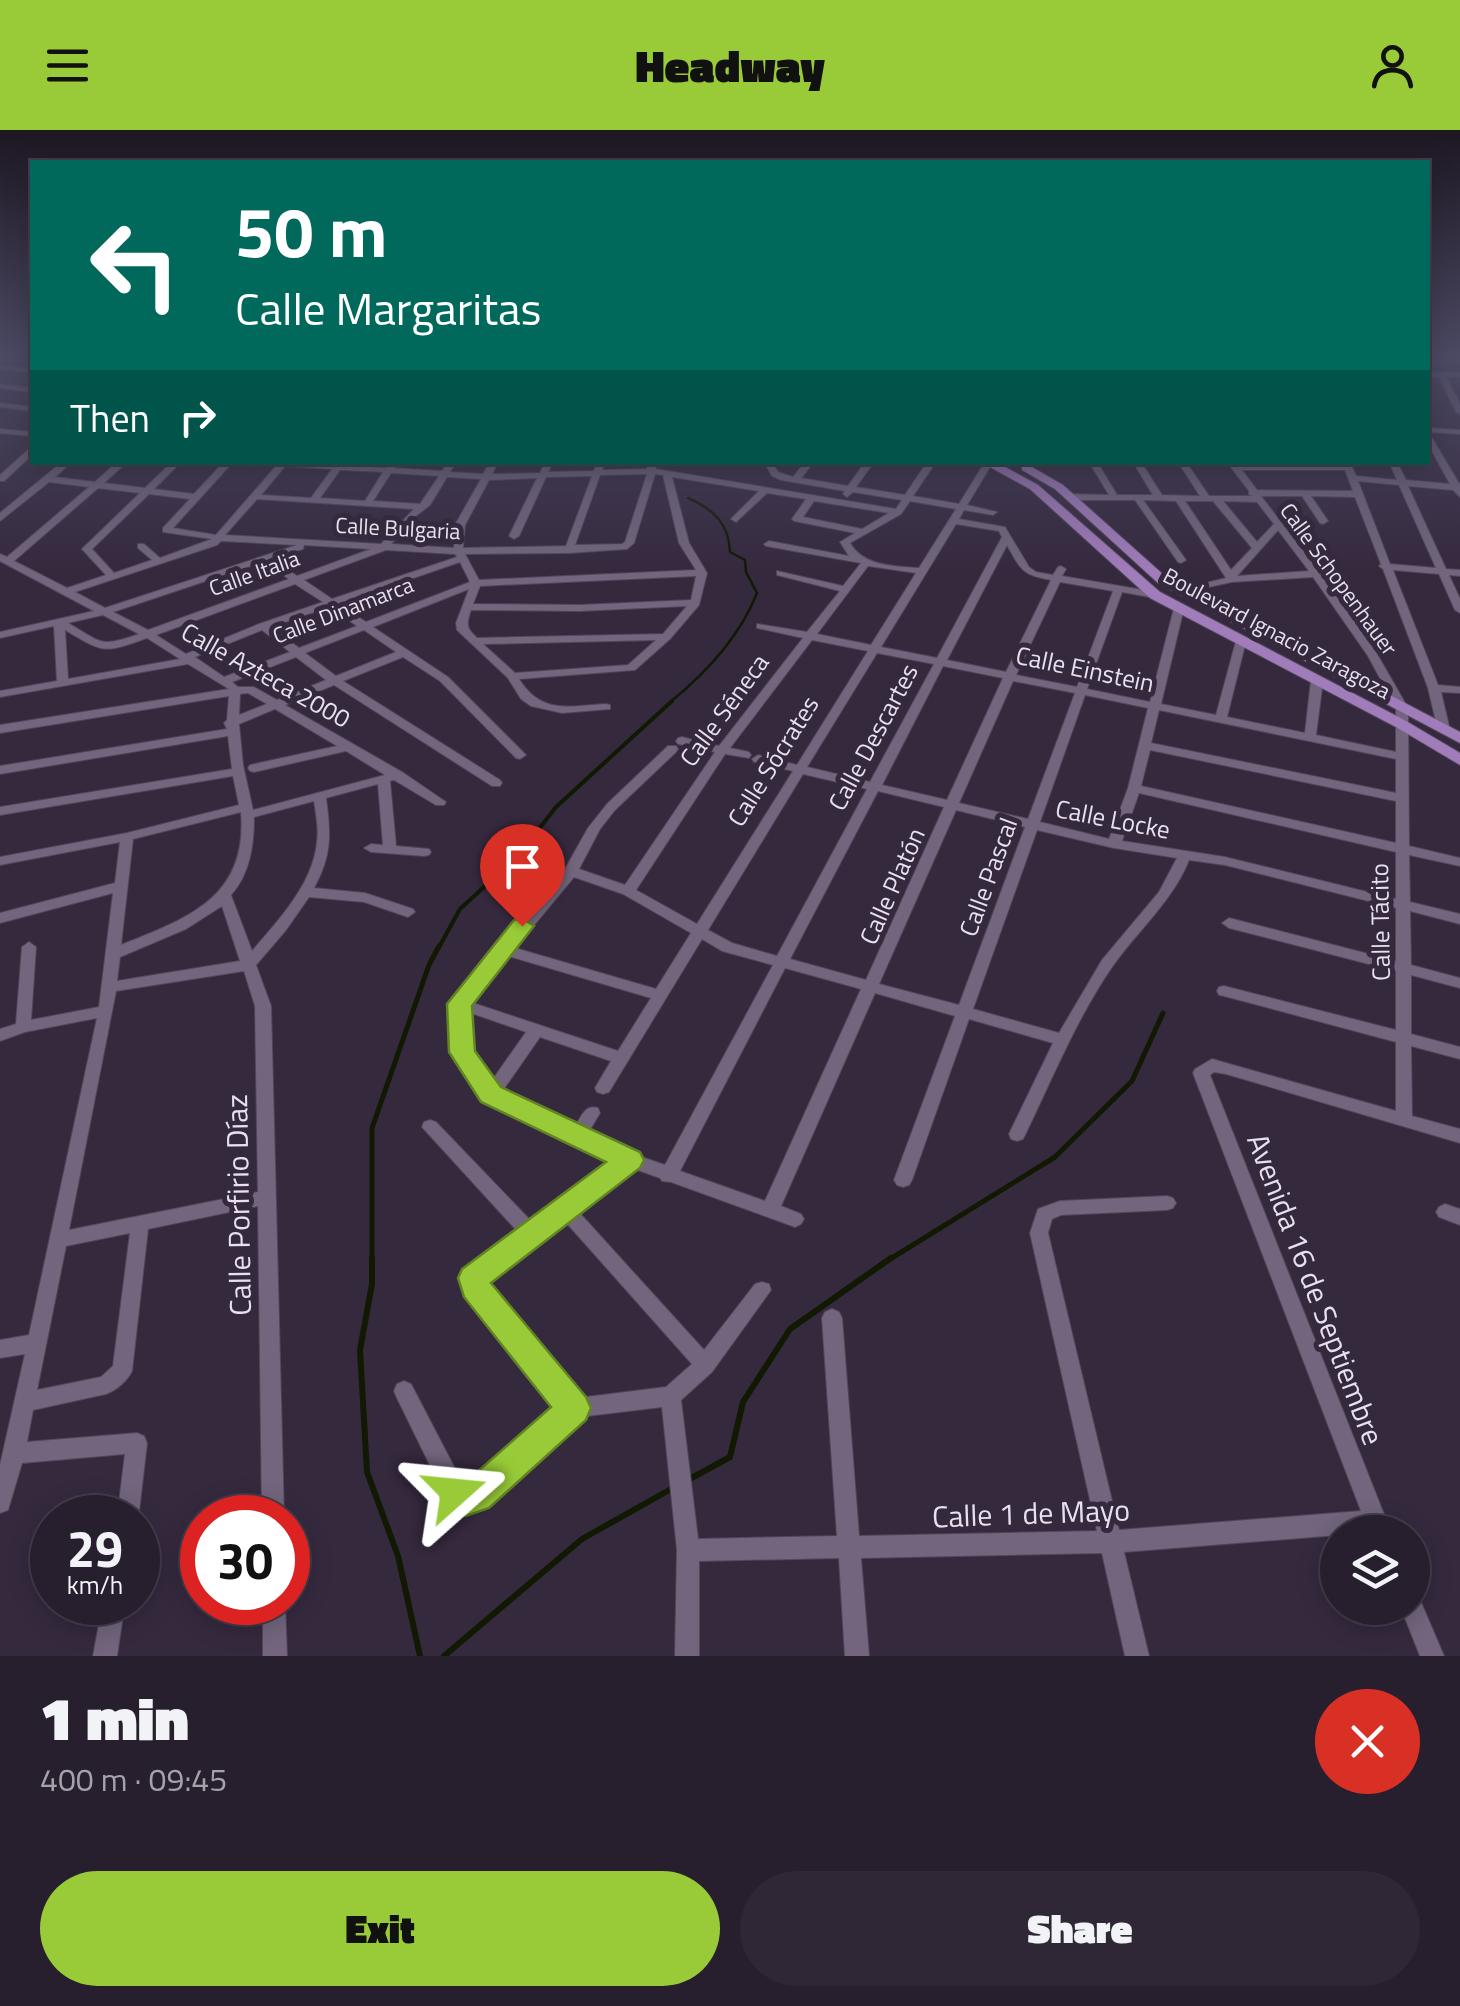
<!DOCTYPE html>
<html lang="en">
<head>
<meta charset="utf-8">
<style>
	:root { --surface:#281f2e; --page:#302736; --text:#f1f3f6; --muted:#a5a2aa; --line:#443d4a; --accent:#98cb37 }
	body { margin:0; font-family:"Titillium Web",sans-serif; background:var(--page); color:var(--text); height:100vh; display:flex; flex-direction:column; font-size:38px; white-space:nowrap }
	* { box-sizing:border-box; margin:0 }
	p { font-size:32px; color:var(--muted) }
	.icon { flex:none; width:55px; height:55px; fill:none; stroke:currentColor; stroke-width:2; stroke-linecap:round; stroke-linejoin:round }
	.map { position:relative; height:1526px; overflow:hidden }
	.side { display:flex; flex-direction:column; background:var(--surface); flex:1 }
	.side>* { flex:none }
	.banner { position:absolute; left:30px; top:30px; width:1400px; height:305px; border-radius:0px; box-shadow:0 5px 25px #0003,0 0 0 2px var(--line); background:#00695c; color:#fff; overflow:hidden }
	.tools { position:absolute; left:1320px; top:1385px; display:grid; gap:20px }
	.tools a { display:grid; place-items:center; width:110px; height:110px; border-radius:50%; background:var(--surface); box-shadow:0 5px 25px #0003,0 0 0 2px var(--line); font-size:50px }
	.speed { position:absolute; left:30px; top:1365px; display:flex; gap:20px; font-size:50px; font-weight:700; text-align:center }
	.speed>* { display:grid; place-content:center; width:130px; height:130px; border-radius:50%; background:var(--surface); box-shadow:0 5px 25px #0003,0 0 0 2px var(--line); line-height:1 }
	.speed small { font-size:25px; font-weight:400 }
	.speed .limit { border:15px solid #d22; background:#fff; color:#111 }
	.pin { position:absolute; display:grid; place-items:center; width:85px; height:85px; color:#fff; margin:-102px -42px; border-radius:50% 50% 50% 0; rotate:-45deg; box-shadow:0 0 10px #0007 }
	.pin .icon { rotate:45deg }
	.me { position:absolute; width:110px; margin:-55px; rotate:72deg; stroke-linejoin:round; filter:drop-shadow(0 0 8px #0008) }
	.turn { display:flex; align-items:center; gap:35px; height:210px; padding:0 40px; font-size:45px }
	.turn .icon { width:130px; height:130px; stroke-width:2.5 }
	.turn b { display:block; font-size:70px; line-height:85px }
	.then { display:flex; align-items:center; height:95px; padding:0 40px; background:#0003; gap:20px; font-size:38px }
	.round { display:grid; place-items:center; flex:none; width:105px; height:105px; border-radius:52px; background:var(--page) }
	.summary { display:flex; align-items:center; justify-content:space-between; height:170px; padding:0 40px }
	h1 { font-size:60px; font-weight:800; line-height:75px }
	.primary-button { display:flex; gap:20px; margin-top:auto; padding:20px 40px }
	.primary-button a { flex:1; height:115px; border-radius:60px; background:var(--accent); color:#111; font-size:40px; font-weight:800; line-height:115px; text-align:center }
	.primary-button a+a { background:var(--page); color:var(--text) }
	header { display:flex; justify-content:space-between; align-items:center; height:130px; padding:0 40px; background:var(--accent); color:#111; font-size:45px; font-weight:800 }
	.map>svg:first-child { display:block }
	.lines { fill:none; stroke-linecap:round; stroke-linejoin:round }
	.stream-far3 { stroke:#111903; stroke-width:2.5 }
	.stream-far2 { stroke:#111903; stroke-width:4 }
	.stream-far1 { stroke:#111903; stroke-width:5 }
	.stream { stroke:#111903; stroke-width:6 }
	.minor-casing { stroke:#514759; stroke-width:2 }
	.major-casing { stroke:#514759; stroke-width:2 }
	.minor { fill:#72657d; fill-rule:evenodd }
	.major { fill:#a07cba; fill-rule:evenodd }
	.route { fill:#98cb37; stroke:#638424; stroke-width:2.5 }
	.labels { text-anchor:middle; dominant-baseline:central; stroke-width:10; stroke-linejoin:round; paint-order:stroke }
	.far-street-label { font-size:22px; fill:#e8e0ee; stroke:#35293e }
	.street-label { font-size:25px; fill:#e8e0ee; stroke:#35293e }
	.near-street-label { font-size:30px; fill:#e8e0ee; stroke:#35293e }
</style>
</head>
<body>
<header><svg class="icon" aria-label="menu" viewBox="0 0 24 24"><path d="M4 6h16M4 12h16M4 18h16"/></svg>Headway<svg class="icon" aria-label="person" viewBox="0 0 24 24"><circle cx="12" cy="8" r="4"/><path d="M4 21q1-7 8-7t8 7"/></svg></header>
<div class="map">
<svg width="1460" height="1526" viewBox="0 0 1460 1526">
	<rect width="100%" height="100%" fill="#35293e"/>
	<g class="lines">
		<path class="stream-far3" d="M 669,573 C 705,544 740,506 757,463 L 746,442 L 745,430 L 730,422 C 729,393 713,379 688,368"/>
		<path class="stream-far2" d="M 438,819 L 460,779 L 518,726 L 556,677 L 672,571"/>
		<path class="stream-far1" d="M 372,1131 L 372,998 L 429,835 L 439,816
			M 887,1131 L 1055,1027 L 1132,951 L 1163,883"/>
		<path class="stream" d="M 372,1128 L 372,1154 L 360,1220 L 367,1342 L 398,1426 L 420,1526
			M 688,1350 L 730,1327 L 743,1272 L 790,1199 L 891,1128
			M 444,1526 L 582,1409 L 671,1359"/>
		<defs>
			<path id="minor" d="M 1428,229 L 1460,229 L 1460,233 L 1428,233 Z
				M 0,235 L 32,239 L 32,243 L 0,239 Z
				M 1441,242 L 1460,243 L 1460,247 L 1446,247 L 1460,274 L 1460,284 L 1456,282 L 1439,247 L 1428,247 L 1428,243 Z
				M 0,254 L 32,258 L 32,262 L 0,258 Z
				M 0,273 L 32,277 L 32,281 L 0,277 Z
				M 1428,298 L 1460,300 L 1460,304 L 1428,302 Z
				M 0,299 L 32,302 L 32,306 L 0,303 Z
				M 1428,306 L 1432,308 L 1460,355 L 1460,367 L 1453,360 L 1408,356 L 1446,439 L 1460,440 L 1460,446 L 1449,445 L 1460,469 L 1460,483 L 1455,480 L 1439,444 L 1393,440 L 1438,555 L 1460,557 L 1460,563 L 1441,562 L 1450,600 L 1448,602 L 1444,604 L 1438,600 L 1428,558 L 1383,439 L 1379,436 L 1381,434 L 1355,367 L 1311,366 L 1328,391 L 1323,394 L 1320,393 L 1302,366 L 1261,366 L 1319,442 L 1377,524 L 1408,578 L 1409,716 L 1460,728 L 1460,736 L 1409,725 L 1410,772 L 1460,784 L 1460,794 L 1410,781 L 1411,835 L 1460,848 L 1460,858 L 1411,845 L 1411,904 L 1460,917 L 1460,929 L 1411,916 L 1412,986 L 1460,999 L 1460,1013 L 1226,944 L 1214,942 L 1210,945 L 1391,1402 L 1338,1402 L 1338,1405 L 1124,1422 L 1149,1526 L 1125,1526 L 1102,1423 L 861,1428 L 869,1526 L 845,1526 L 839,1428 L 699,1431 L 699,1526 L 675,1526 L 677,1420 L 662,1277 L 579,1287 L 484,1374 L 466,1379 L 447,1370 L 397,1268 L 394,1261 L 397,1254 L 404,1251 L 411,1254 L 463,1354 L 471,1356 L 560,1277 L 466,1157 L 471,1136 L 518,1102 L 422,997 L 424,992 L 430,990 L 436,992 L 532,1092 L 616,1031 L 485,969 L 455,922 L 452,874 L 496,821 L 497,815 L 502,814 L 565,739 L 588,698 L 607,674 L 668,616 L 676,616 L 678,619 L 676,622 L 615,680 L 600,699 L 579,739 L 625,755 L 715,622 L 678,614 L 676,611 L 678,608 L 682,607 L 719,616 L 803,508 L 757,498 L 757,494 L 807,502 L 840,461 L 777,445 L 777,441 L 843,456 L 861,433 L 766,416 L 764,414 L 769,411 L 849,426 L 840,412 L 855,403 L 794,391 L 792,389 L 806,369 L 767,363 L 736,392 L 731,389 L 759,361 L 672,347 L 689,413 L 707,443 L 699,475 L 670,509 L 635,540 L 519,549 C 542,585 568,576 606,574 L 610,575 L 610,579 L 562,583 L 531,576 L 521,569 L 508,548 L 457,500 L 456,493 L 469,459 L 373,497 L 448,547 L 526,625 L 520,629 L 516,628 L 440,551 L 403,527 L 343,551 L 500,650 L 502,653 L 500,656 L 492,656 L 334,555 L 285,575 L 402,642 L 446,672 L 444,675 L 436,675 L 394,650 L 390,651 L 396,716 L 429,719 L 431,722 L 429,725 L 424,726 L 371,722 L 364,718 L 371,714 L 383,715 L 378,654 L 326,668 C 331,705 332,725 314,758 L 365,763 L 413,779 L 415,782 L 408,787 L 364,772 L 309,767 L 286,800 L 256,835 L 271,876 L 284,1388 L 262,1388 L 258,1076 L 148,1099 L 132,1241 C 127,1251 117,1260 106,1264 L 33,1280 L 27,1312 L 137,1303 L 144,1306 L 147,1313 L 138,1391 L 138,1388 L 117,1388 L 125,1324 L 22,1333 L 8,1380 L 0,1383 L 0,1335 L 25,1224 L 0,1228 L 0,1210 L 29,1205 L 97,888 L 25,902 L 0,911 L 0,899 L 16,894 L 22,817 L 29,812 L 36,817 L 31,890 L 99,877 L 113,763 L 0,793 L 0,783 L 115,753 L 120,712 L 0,735 L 0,727 L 127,703 L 239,675 L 233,646 L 0,685 L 0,677 L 232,639 L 228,606 L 0,644 L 0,636 L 227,599 L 224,593 L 227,590 L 229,566 L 0,603 L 0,595 L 229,559 L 188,534 L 0,567 L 0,561 L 57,551 L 54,496 L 0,508 L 0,502 L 94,481 L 0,431 L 0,424 L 7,427 L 89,357 L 49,352 L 0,391 L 0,383 L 62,332 L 72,332 L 55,347 L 95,352 L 117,332 L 127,332 L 104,353 L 145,358 L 172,332 L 181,332 L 154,359 L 194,364 L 224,332 L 233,332 L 173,398 L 216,405 L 277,335 L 262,332 L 345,332 L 344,335 L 386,338 L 390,332 L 398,332 L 394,338 L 442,341 L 448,332 L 456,332 L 450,342 L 483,344 L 490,332 L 498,332 L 492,344 L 540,343 L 545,332 L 553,332 L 548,342 L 594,341 L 597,332 L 605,332 L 602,340 L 647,339 L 646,332 L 654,332 L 656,339 L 896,379 L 902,370 L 853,362 L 847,367 L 843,364 L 845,361 L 781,350 L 772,346 L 764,332 L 772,332 L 778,342 L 793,347 L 805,332 L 814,332 L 801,348 L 848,356 L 865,332 L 874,332 L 856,357 L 905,365 L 927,332 L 936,332 L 913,366 L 959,374 L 985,332 L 993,332 L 967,375 L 997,382 L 993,385 L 964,380 L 959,389 L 1005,397 L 1029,437 L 1036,442 L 1053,445 L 1058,437 L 1061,436 L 1066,439 L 1062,446 L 1155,462 L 1160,465 L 1155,468 L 1122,462 L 1087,559 L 1150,572 L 1174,478 L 1179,475 L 1184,478 L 1161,574 L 1216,585 L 1236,511 L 1241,508 L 1246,511 L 1227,587 L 1305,603 L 1311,550 L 1317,547 L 1323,550 L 1316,605 L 1396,622 L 1396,578 L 1368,526 L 1313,447 L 1232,452 L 1177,464 L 1177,460 L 1226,448 L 1176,371 L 1143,370 L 1186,430 L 1181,433 L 1178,432 L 1135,370 L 1069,370 L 1065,367 L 1069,364 L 1109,365 L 1089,332 L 1097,332 L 1117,365 L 1153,365 L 1133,332 L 1141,332 L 1162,365 L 1200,366 L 1178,332 L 1186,332 L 1209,366 L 1253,366 L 1249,365 L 1249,361 L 1227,332 L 1236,332 L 1238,335 L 1343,335 L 1342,332 L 1350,332 L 1356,346 L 1397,350 L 1389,332 L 1397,332 L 1406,350 L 1450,354 L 1428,314 ZM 285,336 L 332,339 L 311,368 L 261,365 ZM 340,340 L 383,342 L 365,371 L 320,368 ZM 1242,340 L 1345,340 L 1353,361 L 1257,360 ZM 391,343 L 439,346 L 420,374 L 373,371 ZM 647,344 L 625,412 L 622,414 L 575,415 L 600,345 ZM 655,344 L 663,345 L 679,413 L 696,440 L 479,450 L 465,424 L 569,423 L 627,419 L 634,413 ZM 592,346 L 566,416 L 463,418 L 465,395 L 489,350 L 537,348 L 509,406 L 514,409 L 519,406 L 546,347 ZM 447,347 L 481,349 L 455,395 L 454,418 L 391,414 L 412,389 L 430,375 ZM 1358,351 L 1399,355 L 1436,438 L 1390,434 ZM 98,358 L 140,363 L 82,419 L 106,445 L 67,458 L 14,431 ZM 149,364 L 190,369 L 163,398 L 163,402 L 212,409 L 160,428 L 144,414 L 138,414 L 138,418 L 152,430 L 114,443 L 92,419 ZM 257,369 L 414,379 L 381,414 L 225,405 ZM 814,371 L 889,383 L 862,399 L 803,387 ZM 910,371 L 956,379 L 919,438 C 895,436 864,437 850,413 L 901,384 ZM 1185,371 L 1213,371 L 1252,418 L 1231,440 ZM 1223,371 L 1257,372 L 1274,394 L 1257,412 ZM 956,394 L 999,401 L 1002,407 L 937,528 L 881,517 ZM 1278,400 L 1309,441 L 1237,446 ZM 221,411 L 297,415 L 105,478 L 75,462 L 217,415 ZM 304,415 L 371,419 L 297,446 L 272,429 L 303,419 ZM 1007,415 C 1021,440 1022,445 1051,450 L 1006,542 L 947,530 ZM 386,420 L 455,424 L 457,427 L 332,469 L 304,450 ZM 263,432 L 289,449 L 148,500 L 113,482 ZM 460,432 L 470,452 L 366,492 L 338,474 ZM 868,436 L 916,443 L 871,515 L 817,504 ZM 696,446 L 691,470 L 580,475 L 473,474 L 480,456 ZM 1060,452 L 1113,461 L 1077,557 L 1016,545 ZM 295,454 L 323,472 L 259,494 L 186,524 L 156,505 ZM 687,476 L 663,504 L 477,508 C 466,498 466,494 471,480 L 580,481 ZM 329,477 L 357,496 L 299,518 L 271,497 ZM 103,485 L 139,504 C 99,518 103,513 68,493 ZM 65,500 C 104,523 103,524 147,508 L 180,529 L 68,549 ZM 262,500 L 290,522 L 224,547 L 195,527 ZM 364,500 L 396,522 L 336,546 L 305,523 ZM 656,510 L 628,535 L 515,543 L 483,514 ZM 812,510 L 868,521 L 797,635 L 758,625 L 752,629 L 754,632 L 793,641 L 697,794 L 636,760 L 725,624 L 749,628 L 751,625 L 749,622 L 730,618 ZM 877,523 L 934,534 L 870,652 L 807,637 ZM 296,527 L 326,550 L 277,570 L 254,557 L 238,557 L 232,552 ZM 943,536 L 1003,548 L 947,670 L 882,655 ZM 1013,551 L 1075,563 L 1028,689 L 959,673 ZM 248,563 L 267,574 L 239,585 L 240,564 ZM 1085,565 L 1148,578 L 1128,658 L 1109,709 L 1040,692 ZM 275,579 L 337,616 L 250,635 L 248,638 L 250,641 L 254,642 L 346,621 L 385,645 L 253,680 L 243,635 L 239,594 ZM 1159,580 L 1396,629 L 1396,663 L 1151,613 ZM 1150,620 L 1396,671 L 1396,713 L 1141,656 ZM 803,644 L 867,659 L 777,826 L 732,813 L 708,800 ZM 878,661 L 944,677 L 866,850 L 790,829 ZM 1139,663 L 1396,722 L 1396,769 L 1225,727 L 1122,711 ZM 314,671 C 316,685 319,698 317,712 C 313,754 278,791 252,821 L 231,765 C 250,744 254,715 254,687 ZM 956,680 L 1025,697 L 959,875 L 879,854 ZM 241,682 C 248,768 188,788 121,815 L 133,709 ZM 1037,700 L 1114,718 L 1177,728 L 1159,762 L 1102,830 L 1059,903 L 973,879 ZM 1189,730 L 1225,735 L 1396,778 L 1396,831 L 1229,788 L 1222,793 L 1229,798 L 1396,841 L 1396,900 L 1224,856 L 1219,857 L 1217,861 L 1219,865 L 1224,866 L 1396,912 L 1396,981 L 1212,929 L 1195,939 L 1193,943 L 1361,1381 L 1119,1400 L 1048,1103 L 1052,1089 L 1061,1085 L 1167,1080 L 1173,1078 L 1176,1073 L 1173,1068 L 1167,1066 L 1060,1071 L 1038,1079 L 1030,1103 L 1097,1401 L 859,1406 L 842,1188 L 839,1182 L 832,1179 L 825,1182 L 822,1188 L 837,1406 L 698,1409 L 681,1270 L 712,1242 L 771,1160 L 769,1154 L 762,1152 L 755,1154 L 704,1220 L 576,1079 L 632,1038 L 660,1048 L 662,1051 L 671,1052 L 795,1097 L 801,1094 L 804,1089 L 801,1084 L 781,1076 L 875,863 L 955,886 L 894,1050 L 897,1055 L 903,1057 L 909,1055 L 912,1050 L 969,889 L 1053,913 L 1009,1004 L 1011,1009 L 1017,1011 L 1023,1009 C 1052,950 1075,891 1112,837 C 1138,800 1172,772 1189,730 ZM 574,747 L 623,764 L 691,803 L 656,859 L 515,818 ZM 222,776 L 240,831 L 117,851 L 120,827 L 186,799 ZM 702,809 L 722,821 L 773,835 L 665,1035 L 636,1025 L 588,1003 L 600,983 L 598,978 C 585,974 581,987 575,997 L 501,963 L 540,907 L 611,931 L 595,958 L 597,962 L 603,964 L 609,962 ZM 508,826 L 651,868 L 618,921 L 470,872 ZM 785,838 L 861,859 L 765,1071 L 680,1041 ZM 244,841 L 255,876 L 258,1062 L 69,1100 L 116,861 ZM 468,882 L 526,902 L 491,952 L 471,921 ZM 563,1089 L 692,1234 L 666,1257 L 578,1268 L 485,1155 L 486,1146 ZM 130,1103 L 113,1236 L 101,1247 L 37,1260 L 66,1116 Z
				M 29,319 L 32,319 L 32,325 L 4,351 L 0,351 L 0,345 Z
				M 1445,1074 L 1460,1079 L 1460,1095 L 1439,1087 L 1436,1082 L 1439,1077 Z
				M 1412,1467 L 1420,1470 L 1444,1526 L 1420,1526 L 1401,1478 L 1412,1478 Z
				M 103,1472 L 125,1472 L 117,1526 L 93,1526 Z
				M 263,1472 L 285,1472 L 287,1526 L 263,1526 Z"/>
			<path id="major" d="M 981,332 L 996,332 L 1038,355 L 1160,462 L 1406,591 L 1460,623 L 1460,635 L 1396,597 L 1150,468 L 1030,359 Z
				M 1022,336 L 1030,336 L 1063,355 L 1166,447 L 1460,602 L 1460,613 L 1158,453 L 1055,359 L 1022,340 Z"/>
		</defs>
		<use href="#minor" class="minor-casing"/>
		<use href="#major" class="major-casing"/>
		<use href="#minor" class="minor"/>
		<use href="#major" class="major"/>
	</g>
	<linearGradient id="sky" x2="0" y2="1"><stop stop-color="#1d1722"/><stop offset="0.51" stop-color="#4b4963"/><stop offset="1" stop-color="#4b4963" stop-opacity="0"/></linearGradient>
	<rect width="1460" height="441" fill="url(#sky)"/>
	<path class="route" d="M 522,788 L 534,796 L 472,876 L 475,921 L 501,957 L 640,1022 L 644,1030 L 640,1038 L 491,1153 L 586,1267 L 591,1278 L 586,1290 L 489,1378 L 466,1386 L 442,1374 L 437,1362 L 442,1349 L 455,1344 L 468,1350 L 551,1277 L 464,1167 L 458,1148 L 462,1139 L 606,1032 L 481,972 L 449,922 L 447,874 L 514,790 Z"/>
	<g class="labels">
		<g class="far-street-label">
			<text transform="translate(398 398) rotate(3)">Calle Bulgaria</text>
			<text transform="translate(254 443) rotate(-20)">Calle Italia</text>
			<text transform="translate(1339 449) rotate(54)">Calle Schopenhauer</text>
			<text transform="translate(343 480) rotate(-21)">Calle Dinamarca</text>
			<text transform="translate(1277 503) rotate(28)">Boulevard Ignacio Zaragoza</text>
		</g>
		<g class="street-label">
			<text transform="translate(1085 539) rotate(12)">Calle Einstein</text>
			<text transform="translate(266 545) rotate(29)">Calle Azteca 2000</text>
			<text transform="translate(724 580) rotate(-54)">Calle Séneca</text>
			<text transform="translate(873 607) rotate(-62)">Calle Descartes</text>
			<text transform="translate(773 631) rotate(-58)">Calle Sócrates</text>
			<text transform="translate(1113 689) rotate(11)">Calle Locke</text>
			<text transform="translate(988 747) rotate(-70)">Calle Pascal</text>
			<text transform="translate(892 756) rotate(-66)">Calle Platón</text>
			<text transform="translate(1380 792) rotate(-91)">Calle Tácito</text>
		</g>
		<g class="near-street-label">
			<text transform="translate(238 1075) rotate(-91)">Calle Porfirio Díaz</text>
			<text transform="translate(1316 1159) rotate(69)">Avenida 16 de Septiembre</text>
			<text transform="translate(1031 1383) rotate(-2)">Calle 1 de Mayo</text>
		</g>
	</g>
</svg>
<div class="tools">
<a><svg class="icon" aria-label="layers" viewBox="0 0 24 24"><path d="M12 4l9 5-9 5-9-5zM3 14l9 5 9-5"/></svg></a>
</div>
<div class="speed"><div>29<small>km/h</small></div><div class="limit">30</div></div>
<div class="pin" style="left:522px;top:796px;background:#d93025"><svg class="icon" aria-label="arrive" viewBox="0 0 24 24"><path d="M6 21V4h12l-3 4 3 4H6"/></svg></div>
<svg class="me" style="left:455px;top:1362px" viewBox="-20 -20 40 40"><path d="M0-17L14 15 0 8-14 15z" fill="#98cb37" stroke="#fff" stroke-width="4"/></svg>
<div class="banner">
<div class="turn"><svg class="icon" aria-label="left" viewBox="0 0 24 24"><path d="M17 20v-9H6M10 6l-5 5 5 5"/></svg><div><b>50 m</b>Calle Margaritas</div></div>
<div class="then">Then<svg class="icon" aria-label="right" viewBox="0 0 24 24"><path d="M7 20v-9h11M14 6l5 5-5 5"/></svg></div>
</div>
</div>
<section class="side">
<div class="summary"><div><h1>1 min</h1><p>400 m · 09:45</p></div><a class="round" style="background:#d93025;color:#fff"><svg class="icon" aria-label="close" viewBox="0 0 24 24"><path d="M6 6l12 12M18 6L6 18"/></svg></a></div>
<div class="primary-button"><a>Exit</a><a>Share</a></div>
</section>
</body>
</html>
